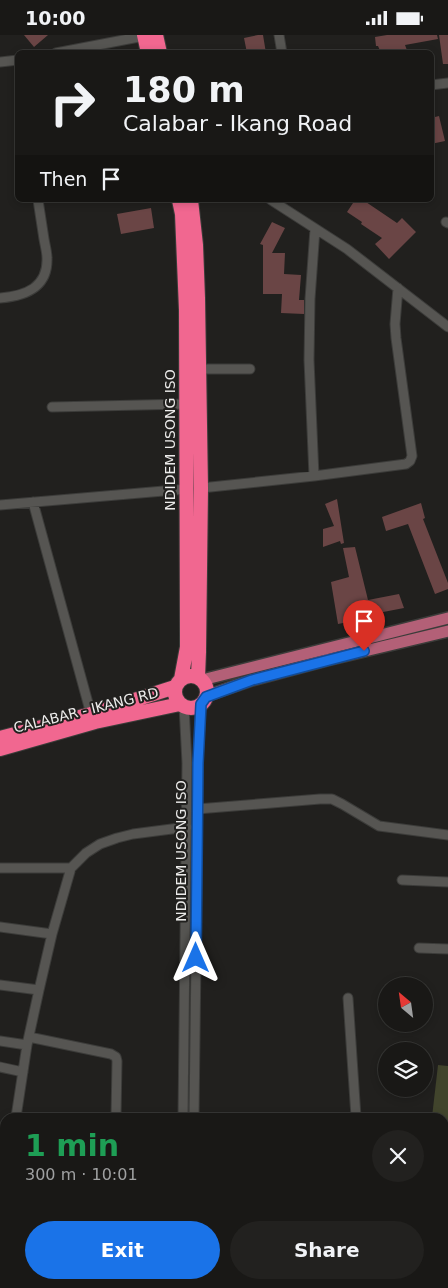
<!DOCTYPE html>
<html lang="en">
<head>
<meta charset="utf-8">
<style>
	:root { --surface:#191816; --page:#22211f; --text:#f1f3f6; --muted:#9fa0a1; --line:#373735; --accent:#1a73e8 }
	body { margin:0; font-family:"DejaVu Sans",sans-serif; background:var(--page); color:var(--text); height:100vh; display:flex; flex-direction:column; font-size:19px; white-space:nowrap }
	* { box-sizing:border-box; margin:0 }
	p { font-size:16px; color:var(--muted) }
	.icon { flex:none; width:28px; height:28px; fill:none; stroke:currentColor; stroke-width:2; stroke-linecap:round; stroke-linejoin:round }
	.map { position:relative; flex:1; overflow:hidden }
	.panel { position:absolute; left:0px; top:1078px; width:449px; height:176px; display:flex; flex-direction:column; background:var(--surface); border-radius:15px 15px 0 0; box-shadow:0 2px 8px #0003,0 0 0 1px var(--line) }
	.panel>* { flex:none }
	.guide { position:absolute; left:15px; top:15px; width:419px; height:152px; border-radius:8px; box-shadow:0 2px 8px #0003,0 0 0 1px var(--line); background:#191816; color:var(--text); overflow:hidden }
	.needle { width:32px; rotate:331deg }
	.tools { position:absolute; left:378px; top:942px; display:grid; gap:10px }
	.tools a { display:grid; place-items:center; width:55px; height:55px; border-radius:50%; background:var(--surface); box-shadow:0 2px 8px #0003,0 0 0 1px var(--line); font-size:25px }
	.pin { position:absolute; display:grid; place-items:center; width:42px; height:42px; color:#fff; margin:-51px -21px; border-radius:50% 50% 50% 0; rotate:-45deg; box-shadow:0 0 5px #0007 }
	.pin .icon { rotate:45deg }
	.me { position:absolute; width:55px; margin:-28px; rotate:0deg; stroke-linejoin:round; filter:drop-shadow(0 0 4px #0008) }
	.turn { display:flex; align-items:center; gap:18px; height:105px; padding:0 25px; font-size:22px }
	.turn .icon { width:65px; height:65px; stroke-width:2.5 }
	.turn b { display:block; font-size:35px; line-height:42px }
	.then { display:flex; align-items:center; height:48px; padding:0 25px; background:#0003; gap:10px; font-size:19px }
	.round { display:grid; place-items:center; flex:none; width:52px; height:52px; border-radius:26px; background:var(--page) }
	.summary { display:flex; align-items:center; justify-content:space-between; height:85px; padding:0 25px }
	h1 { font-size:30px; font-weight:800; line-height:38px; color:#1e9e55 }
	.cta { display:flex; gap:10px; margin-top:auto; padding:10px 25px }
	.cta a { flex:1; height:58px; border-radius:30px; background:var(--accent); color:#fff; font-size:20px; font-weight:800; line-height:58px; text-align:center }
	.cta a+a { background:var(--page); color:var(--text) }
	.status { display:flex; justify-content:space-between; align-items:center; height:35px; padding:0 25px; background:var(--surface); direction:ltr }
	.status svg { height:14px; fill:currentColor }
	.map>svg:first-child { display:block }
	.green { fill:#41442c }
	.building { fill:#6a4545 }
	.lines { fill:none; stroke-linecap:round; stroke-linejoin:round }
	.minor-casing { stroke:#3c3c3a; stroke-width:11 }
	.major-casing { stroke:#3c3c3a; stroke-width:14 }
	.highway-casing { stroke:#3c3c3a; stroke-width:16 }
	.minor { stroke:#565552; stroke-width:9 }
	.major { stroke:#b36077; stroke-width:11 }
	.highway { stroke:#f16790; stroke-width:14 }
	.route-casing { stroke:#114b97; stroke-width:12 }
	.route { stroke:#1a73e8; stroke-width:9 }
	.labels { text-anchor:middle; dominant-baseline:central; stroke-width:4; stroke-linejoin:round; paint-order:stroke }
	.street-label { font-size:14px; fill:#ecebea; stroke:#21201e }
</style>
</head>
<body>
<div class="status"><b>10:00</b><svg viewBox="0 0 49 12"><path d="M0 12V9h3v3zM5 12V6h3v6zM10 12V3h3v9zM15 12V0h3v12zM26 1h20v11H26zM47 4h2v5h-2z"/></svg></div>
<div class="map">
<svg width="448" height="1253" viewBox="0 0 448 1253">
	<rect width="100%" height="100%" fill="#21201e"/>
	<path class="green" d="M 438,1030 L 448,1031 L 448,1132 L 444,1131 L 444,1082 L 432,1082 Z"/>
	<path class="building" d="M 24,0 L 48,0 L 34,12 Z
		M 258,0 L 263,0 L 266,18 L 247,18 L 244,3 Z
		M 387,0 L 437,0 L 438,4 L 405,10 L 408,18 L 381,18 L 378,11 L 376,11 L 375,2 Z
		M 439,0 L 448,0 L 448,29 L 443,29 Z
		M 439,81 L 445,106 L 431,109 L 431,83 Z
		M 355,165 L 363,165 L 397,188 L 402,183 L 416,197 L 389,224 L 375,209 L 382,203 L 361,189 L 362,187 L 347,177 Z
		M 151,173 L 154,193 L 121,199 L 117,179 Z
		M 272,187 L 285,193 L 272,218 L 285,218 L 284,239 L 301,240 L 299,265 L 304,265 L 304,279 L 281,278 L 282,259 L 263,259 L 263,210 L 260,209 Z
		M 337,464 L 344,508 L 341,509 L 340,506 L 323,512 L 323,494 L 334,491 L 325,469 Z
		M 421,468 L 425,483 L 423,484 L 448,548 L 448,554 L 435,559 L 408,489 L 386,496 L 382,482 Z
		M 355,512 L 368,565 L 399,559 L 404,573 L 352,583 L 353,586 L 338,589 L 331,547 L 349,542 L 343,513 Z"/>
	<g class="lines">
		<defs>
			<path id="minor" d="M 279,0 L 282,18
				M 56,18 L 144,1
				M 0,27 L 18,25
				M 431,50 L 448,48
				M 271,165 L 347,214 L 448,292
				M 446,187 L 448,188
				M 0,263 C 25,261 48,253 47,223 C 47,217 45,210 44,204 C 42,191 40,178 38,165
				M 199,334 L 250,334
				M 52,372 L 186,369
				M 314,441 L 309,325 L 310,264 L 315,194
				M 201,453 L 314,441 L 406,429 L 410,426 L 412,421 L 396,303 L 395,289 L 398,253
				M 33,467 L 91,679
				M 0,470 L 187,454
				M 197,774 L 320,764 L 332,764 L 342,769 L 379,791 L 448,800
				M 0,833 L 71,833
				M 402,845 L 448,847
				M 0,892 L 52,899
				M 419,913 L 448,914
				M 0,950 L 39,955
				M 348,963 L 356,1082
				M 29,1002 L 111,1019 L 116,1022 L 117,1026 L 116,1082
				M 0,1006 L 27,1010
				M 0,1032 L 23,1037
				M 16,1082 L 27,1010 L 39,955 L 52,899 L 71,833 L 86,818 L 100,809 L 117,803 L 133,799 L 187,792
				M 183,1082 L 187,728 L 184,671
				M 194,1082 L 196,923 L 198,728 L 201,669
				M 0,1142 L 5,1143
				M 0,1207 L 5,1151
				M 370,1249 L 370,1253
				M 111,1253 L 111,1249
				M 181,1253 L 181,1249
				M 192,1253 L 192,1249"/>
			<path id="major" d="M 202,645 L 448,583
				M 206,661 L 252,645 L 327,625 L 448,596"/>
			<path id="highway" d="M 144,0 L 148,18
				M 156,0 L 160,18
				M 179,165 L 182,179 L 186,275 L 187,601 L 187,612 L 181,644
				M 191,165 L 196,210 L 198,263 L 201,453 L 199,617 L 198,642
				M175 657a16 16 0 1 1 32 0a16 16 0 1 1-32 0Z
				M 0,703 L 91,679 L 175,652
				M 0,714 L 95,687 L 180,669"/>
		</defs>
		<use href="#minor" class="minor-casing"/>
		<use href="#major" class="major-casing"/>
		<use href="#highway" class="highway-casing"/>
		<use href="#minor" class="minor"/>
		<use href="#major" class="major"/>
		<use href="#highway" class="highway"/>
	</g>
	<g class="lines">
		<defs>
			<path id="route" d="M 196,923 L 198,728 L 201,669 L 206,662 L 252,645 L 364,616"/>
		</defs>
		<use href="#route" class="route-casing"/>
		<use href="#route" class="route"/>
	</g>
	<g class="labels">
		<g class="street-label">
			<text transform="translate(170 405) rotate(-90)">NDIDEM USONG ISO</text>
			<text transform="translate(86 675) rotate(-14)">CALABAR - IKANG RD</text>
			<text transform="translate(181 816) rotate(-90)">NDIDEM USONG ISO</text>
		</g>
	</g>
</svg>
<div class="tools">
<a><svg class="needle" viewBox="-14 -14 28 28"><path d="M0-13l5 13h-10z" fill="#e53935"/><path d="M0 13l5-13h-10z" fill="#9fa0a1"/></svg></a>
<a><svg class="icon" aria-label="layers" viewBox="0 0 24 24"><path d="M12 4l9 5-9 5-9-5zM3 14l9 5 9-5"/></svg></a>
</div>
<div class="pin" style="left:364px;top:616px;background:#d93025"><svg class="icon" aria-label="arrive" viewBox="0 0 24 24"><path d="M6 21V4h12l-3 4 3 4H6"/></svg></div>
<svg class="me" style="left:196px;top:923px" viewBox="-20 -20 40 40"><path d="M0-17L14 15 0 8-14 15z" fill="#1a73e8" stroke="#fff" stroke-width="4"/></svg>
<div class="guide">
<div class="turn"><svg class="icon" aria-label="right" viewBox="0 0 24 24"><path d="M7 20v-9h11M14 6l5 5-5 5"/></svg><div><b>180 m</b>Calabar - Ikang Road</div></div>
<div class="then">Then<svg class="icon" aria-label="arrive" viewBox="0 0 24 24"><path d="M6 21V4h12l-3 4 3 4H6"/></svg></div>
</div>
<section class="panel">
<div class="summary"><div><h1>1 min</h1><p>300 m · 10:01</p></div><a class="round"><svg class="icon" aria-label="close" viewBox="0 0 24 24"><path d="M6 6l12 12M18 6L6 18"/></svg></a></div>
<div class="cta"><a>Exit</a><a>Share</a></div>
</section>
</div>
</body>
</html>
